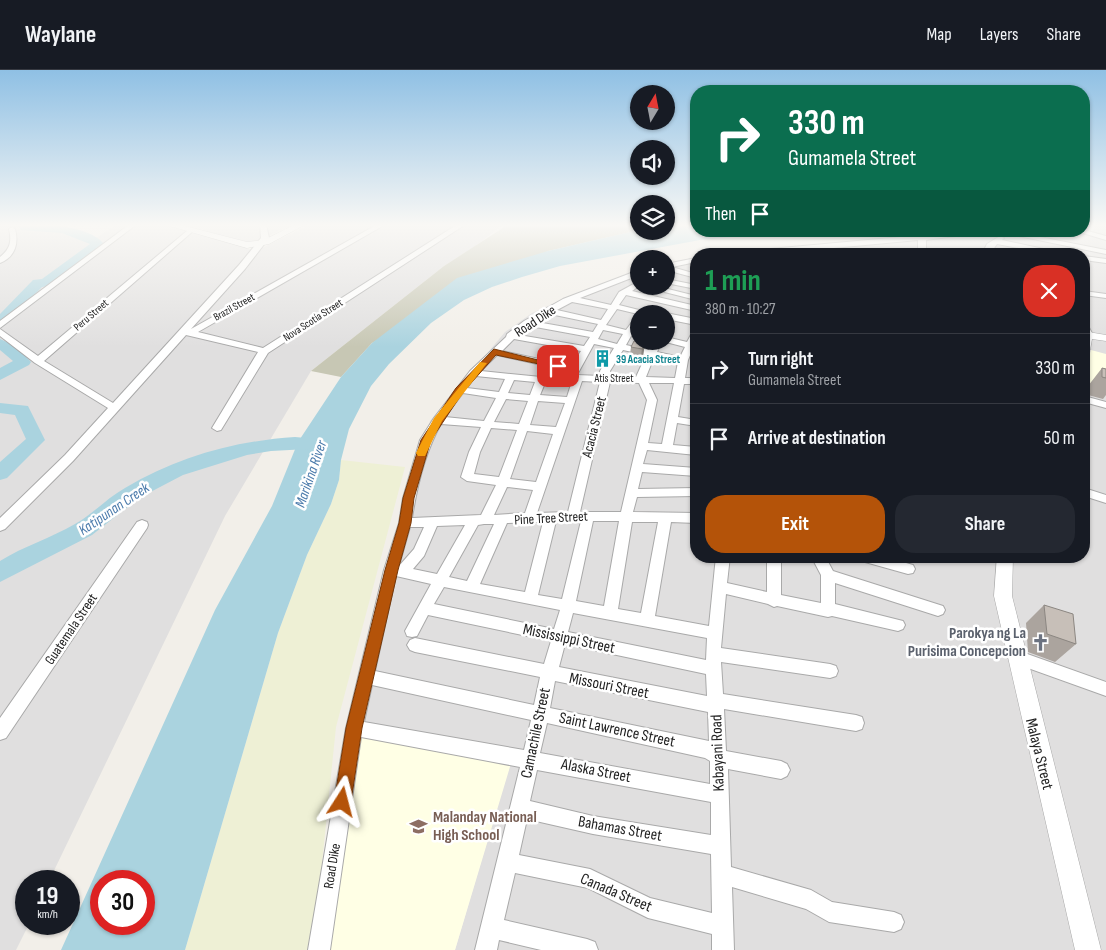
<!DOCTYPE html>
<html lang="en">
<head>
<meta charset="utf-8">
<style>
	:root { --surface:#171b24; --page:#242831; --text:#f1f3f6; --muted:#9ea1a6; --line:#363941; --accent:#b45309 }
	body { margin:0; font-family:"Sofia Sans Condensed",sans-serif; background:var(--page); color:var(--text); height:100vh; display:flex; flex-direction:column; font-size:19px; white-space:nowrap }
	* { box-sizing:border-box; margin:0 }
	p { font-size:16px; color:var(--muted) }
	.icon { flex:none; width:28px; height:28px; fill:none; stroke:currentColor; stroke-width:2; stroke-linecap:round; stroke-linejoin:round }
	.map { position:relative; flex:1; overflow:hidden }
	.drawer { position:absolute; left:690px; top:178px; width:400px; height:315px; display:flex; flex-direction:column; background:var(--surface); border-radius:20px; box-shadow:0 1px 4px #0004 }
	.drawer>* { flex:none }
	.banner { position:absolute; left:690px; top:15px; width:400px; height:152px; border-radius:20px; box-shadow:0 1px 4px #0004; background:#0b6e4f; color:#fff; overflow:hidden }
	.needle { width:32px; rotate:10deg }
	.buttons { position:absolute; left:630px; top:15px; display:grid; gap:10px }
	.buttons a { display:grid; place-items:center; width:45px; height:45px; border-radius:50%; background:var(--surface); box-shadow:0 1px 4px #0004; font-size:25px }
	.speed { position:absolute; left:15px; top:800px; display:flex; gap:10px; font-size:25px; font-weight:700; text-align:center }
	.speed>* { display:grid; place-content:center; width:65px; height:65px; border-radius:50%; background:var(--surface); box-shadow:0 1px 4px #0004; line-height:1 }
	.speed small { font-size:12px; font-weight:400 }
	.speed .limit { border:8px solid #d22; background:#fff; color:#111 }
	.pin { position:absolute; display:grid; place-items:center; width:42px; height:42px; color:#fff; margin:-21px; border-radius:10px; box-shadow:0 2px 8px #0006 }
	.me { position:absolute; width:55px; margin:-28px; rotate:9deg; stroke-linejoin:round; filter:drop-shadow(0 0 4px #0008) }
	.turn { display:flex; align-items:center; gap:18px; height:105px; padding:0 15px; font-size:22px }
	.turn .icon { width:65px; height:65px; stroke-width:2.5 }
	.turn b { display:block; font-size:35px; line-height:42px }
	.then { display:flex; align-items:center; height:48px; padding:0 15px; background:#0003; gap:10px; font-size:19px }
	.round { display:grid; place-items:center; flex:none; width:52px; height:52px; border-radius:20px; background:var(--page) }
	.summary { display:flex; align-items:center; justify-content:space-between; height:85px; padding:0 15px }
	h1 { font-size:30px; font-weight:700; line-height:38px; color:#1e9e55 }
	.cta { display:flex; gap:10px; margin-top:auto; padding:10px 15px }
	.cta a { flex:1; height:58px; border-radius:20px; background:var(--accent); color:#fff; font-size:20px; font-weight:700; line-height:58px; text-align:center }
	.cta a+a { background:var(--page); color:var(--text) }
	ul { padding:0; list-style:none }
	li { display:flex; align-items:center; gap:15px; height:70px; padding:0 15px; border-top:1px solid var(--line) }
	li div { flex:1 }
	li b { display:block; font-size:19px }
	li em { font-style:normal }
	header { display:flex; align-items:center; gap:30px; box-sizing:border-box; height:70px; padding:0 25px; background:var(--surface); border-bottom:1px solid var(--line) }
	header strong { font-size:24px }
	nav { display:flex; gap:28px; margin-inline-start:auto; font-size:18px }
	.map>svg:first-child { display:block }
	.residential { fill:#e0dfdf; fill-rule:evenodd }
	.education { fill:#ffffe5 }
	.construction { fill:#c7c7b4 }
	.farmland { fill:#eef0d5 }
	.water { fill:#aad3df; fill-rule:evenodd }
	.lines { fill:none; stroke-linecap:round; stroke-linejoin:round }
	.river { fill:#aad3df; fill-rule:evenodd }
	.minor-casing { stroke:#a9a9a9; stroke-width:2 }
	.tertiary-casing { stroke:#a9a9a9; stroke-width:1 }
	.minor { fill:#fff; fill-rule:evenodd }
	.tertiary { fill:#fff; fill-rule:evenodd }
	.wall { fill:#aba49e }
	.shaded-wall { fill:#8b8681 }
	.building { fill:#c7bfb8; stroke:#8b8681 }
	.route { fill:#b45309; stroke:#753606 }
	.slow { fill:#f59e0b }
	.labels { text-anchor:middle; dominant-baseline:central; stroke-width:5; stroke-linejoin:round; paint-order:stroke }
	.far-street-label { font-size:11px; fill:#222; stroke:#fff }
	.far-culture-label { font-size:11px; font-weight:bold; fill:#0d838f; stroke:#fff; text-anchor:start }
	.street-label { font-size:14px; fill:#222; stroke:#fff }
	.water-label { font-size:15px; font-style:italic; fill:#4a7aab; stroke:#fff }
	.near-worship-label { font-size:16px; font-weight:bold; fill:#5b616d; stroke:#fff; text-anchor:end }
	.near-street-label { font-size:16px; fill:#222; stroke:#fff }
	.near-education-label { font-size:16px; font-weight:bold; fill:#785e54; stroke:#fff; text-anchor:start }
</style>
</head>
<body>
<header>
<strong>Waylane</strong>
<nav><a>Map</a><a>Layers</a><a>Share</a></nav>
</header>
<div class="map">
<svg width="1106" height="880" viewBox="0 0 1106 880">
	<rect width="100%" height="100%" fill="#f2efe9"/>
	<path class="residential" d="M 0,154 L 22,154 L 20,156 L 27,160 L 43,160 L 25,157 L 23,154 L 66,154 L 56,160 L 90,172 L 117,154 L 160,154 L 256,181 L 311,154 L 504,154 L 474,177 L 444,196 L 311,301 L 225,446 L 49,811 L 26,811 L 26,854 L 29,854 L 16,880 L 0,880 Z
		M 184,154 L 293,154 L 258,171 L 246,173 Z
		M 1084,154 L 1106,154 L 1106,880 L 455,880 L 511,690 L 357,665 L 414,430 L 430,351 L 505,262 L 532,243 L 575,224 L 639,201 L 639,216 L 666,216 L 666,193 L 696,187 L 696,486 L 1084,486 L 1084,184 L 750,184 L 885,174 L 1001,161 L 1084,161 ZM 639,244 L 666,244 L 666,271 L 639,271 Z"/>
	<path class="education" d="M 1091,280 L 1106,284 L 1106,319 L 1084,312 L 1084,301 Z
		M 357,665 L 512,690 L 455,880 L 329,880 Z"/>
	<path class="construction" d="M 509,154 L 639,154 L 639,160 L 548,181 L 372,273 L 341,307 L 311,301 L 444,196 Z"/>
	<path class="farmland" d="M 341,390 L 405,397 L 336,657 L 313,880 L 185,880 L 278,563 L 307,485 L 331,434 L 339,410 Z"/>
	<path class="water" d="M 666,154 L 696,154 L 696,161 L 799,161 L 700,170 L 560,196 L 522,207 L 492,217 L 464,230 L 431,253 L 389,294 L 371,316 L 349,359 L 341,390 L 339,410 L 331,434 L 307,485 L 278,563 L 185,880 L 61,880 L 215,540 L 272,436 L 298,372 L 341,307 L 372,273 L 457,208 L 548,181 L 639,160 L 666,161 ZM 144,811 L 144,854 L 101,854 L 101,811 Z"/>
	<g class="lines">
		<path class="river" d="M 17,154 C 40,154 88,154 104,174 L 50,216 L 42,217 L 5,255 L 0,256 L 0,244 L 33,210 L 42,209 L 90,174 L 62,163 L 21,160 Z
			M 0,269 L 16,276 L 31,292 L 29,295 L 0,310 L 0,298 L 13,291 L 0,280 Z
			M 0,333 L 28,336 L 45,370 L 7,408 L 0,410 L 0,392 L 26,369 L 15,345 L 0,343 Z
			M 295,367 L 327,370 L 330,374 L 327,378 L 271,381 L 247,385 L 183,405 L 139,428 L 92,465 L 0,512 L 0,491 C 24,476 51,468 75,454 C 93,444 107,428 125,418 C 177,387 235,371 295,367 Z"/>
		<defs>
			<path id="minor" d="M 130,154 L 137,154 L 0,258 L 0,251 Z
				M 260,154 L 266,154 L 269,168 L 245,199 L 191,259 L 378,154 L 386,154 L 198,262 L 263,278 L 458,154 L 466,154 L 268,283 L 221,360 L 217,361 L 212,358 L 258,282 L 186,265 L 73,391 L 5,459 L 0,461 L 0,448 L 65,385 L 108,338 L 35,293 L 0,266 L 0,259 L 38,286 L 188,160 L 192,160 L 192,162 L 44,291 L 113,333 L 239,195 L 261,168 Z
				M 12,157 L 15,159 C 19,174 15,187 0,193 L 0,187 C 10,179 12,172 9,159 Z
				M 1084,160 L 1106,166 L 1106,170 L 1076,161 Z
				M 966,161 L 992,161 L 926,170 L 926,184 L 918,184 L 918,170 L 770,184 L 733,184 L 737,182 Z
				M 1010,161 L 1106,180 L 1106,184 L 1004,163 Z
				M 1000,166 L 1004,168 L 1002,170 L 1067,184 L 1050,184 L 997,174 L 990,184 L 982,184 L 987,174 Z
				M 1084,186 L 1106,189 L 1106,193 L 1084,190 Z
				M 696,188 L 696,192 L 672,197 L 696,204 L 696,208 L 666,200 L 666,194 Z
				M 639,200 L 639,205 L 580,228 L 611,235 L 619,222 L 639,211 L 639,216 L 632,221 L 696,236 L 696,241 L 626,225 L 619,235 L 655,244 L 639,244 L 639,254 L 634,261 L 639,262 L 639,268 L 631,266 L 626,275 L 649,280 L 653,271 L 666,271 L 666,267 L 687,272 L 693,261 L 696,260 L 696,279 L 693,278 L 688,290 L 685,308 L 696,308 L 696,314 L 684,314 L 678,347 L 696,350 L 696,356 L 677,353 L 673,375 L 696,377 L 696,385 L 647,380 L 643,394 L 696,398 L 696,406 L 642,402 L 638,419 L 696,418 L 696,426 L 637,427 L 633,442 L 696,443 L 696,453 L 671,452 L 655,546 L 709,556 L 716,486 L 730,486 L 727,513 L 767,522 L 767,486 L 781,486 L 781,525 L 821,533 L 821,505 L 811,486 L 825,486 L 833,501 L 943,536 L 945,540 L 943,544 L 938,546 L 835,513 L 835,534 L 903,551 L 905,555 L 903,559 L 898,561 L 832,546 L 828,547 L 777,536 L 774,537 L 768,534 L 726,524 L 721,578 L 830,594 L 836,596 L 838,601 L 836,606 L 830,608 L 721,592 L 723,624 L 856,645 L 862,647 L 864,653 L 862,659 L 856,661 L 724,639 L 726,681 L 781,691 L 787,694 L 790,700 L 787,706 L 781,709 L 728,699 L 731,797 L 811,820 L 832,832 L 894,842 L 901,845 L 904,852 L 901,859 L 894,862 L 829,852 L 806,839 L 732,817 L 734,880 L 712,880 L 712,864 L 648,848 L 588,818 L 515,803 L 504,850 L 587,869 L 595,872 L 598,880 L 541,880 L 499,870 L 497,880 L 475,880 L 520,697 L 361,667 L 330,880 L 308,880 L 346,658 L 384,500 L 399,453 L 403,428 L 420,370 L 434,348 L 470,301 L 506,267 L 507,264 L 524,251 L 563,229 ZM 572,232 L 608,239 L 601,250 L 557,240 ZM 617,239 L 638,244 L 626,260 L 606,255 ZM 550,244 L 598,254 L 593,262 L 537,252 ZM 530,256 L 590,267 L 584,276 L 519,265 ZM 603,260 L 623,264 L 617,274 L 598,269 ZM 514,269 L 581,281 L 571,296 L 502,281 ZM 662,271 L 685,277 L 680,287 L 657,282 ZM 594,274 L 614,278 L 600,301 L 601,306 L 577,305 ZM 623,280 L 646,285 L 636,307 L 611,306 L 610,301 ZM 497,285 L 569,301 L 567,305 L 541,307 L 481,301 ZM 654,287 L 678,292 L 675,308 L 646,307 ZM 476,306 L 505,309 L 499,322 L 467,318 ZM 514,310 L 535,312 L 530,325 L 508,323 ZM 572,311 L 567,327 L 540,325 L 545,313 ZM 582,311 L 600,312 L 568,442 L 537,443 ZM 610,312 L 639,313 L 647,330 L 621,442 L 580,442 ZM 649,313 L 674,313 L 662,374 L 648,373 L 657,330 ZM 463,323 L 496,328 L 484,351 L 445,347 ZM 506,329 L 528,331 L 519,354 L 494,352 ZM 538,331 L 565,333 L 556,357 L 530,355 ZM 441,354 L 481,357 L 469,382 L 461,407 L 467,411 L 496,415 L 481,445 L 412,448 C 417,416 425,382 441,354 ZM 491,358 L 517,360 L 499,407 L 474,404 L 480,382 ZM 527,361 L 553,364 L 536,412 L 510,409 ZM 507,417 L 533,420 L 525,443 L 494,445 ZM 556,451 L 581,451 L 562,529 L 538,525 ZM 593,451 L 619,451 L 604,536 L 576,531 ZM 533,452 L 543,452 L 525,522 L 480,514 L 507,453 ZM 632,452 L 658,452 L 641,543 L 618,539 ZM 484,454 L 494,454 L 467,511 L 449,507 L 478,455 ZM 465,455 L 437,504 L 413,499 L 424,486 L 437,456 ZM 410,457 L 424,457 L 414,479 L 399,496 ZM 396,506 L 431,514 L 405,561 L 407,566 L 412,567 L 417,566 L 428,545 L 551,571 L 544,594 L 415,568 L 410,570 L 407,575 L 410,580 L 415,582 L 540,607 L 534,635 L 375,601 ZM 444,517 L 560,540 L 554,559 L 434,534 ZM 573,543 L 707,568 L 706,590 L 568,562 ZM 565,574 L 706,604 L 707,626 L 559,597 ZM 555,611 L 708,642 L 709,671 L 550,638 ZM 372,615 L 531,650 L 524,680 L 364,652 ZM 547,653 L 705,688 L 710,691 L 710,714 L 540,683 ZM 537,700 L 711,732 L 711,765 L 593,746 L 530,731 ZM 527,749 L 593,764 L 711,784 L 712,843 L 650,828 L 590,799 L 519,785 Z
				M 666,209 L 696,215 L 696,219 L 666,213 Z
				M 641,216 L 656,216 L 696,226 L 696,230 Z
				M 1084,221 L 1106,224 L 1106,228 L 1084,225 Z
				M 666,243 L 696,249 L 696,255 L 666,249 Z
				M 1084,253 L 1087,254 L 1093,265 L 1091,267 L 1084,265 Z
				M 1084,326 L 1106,332 L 1106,338 L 1084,332 Z
				M 1084,418 L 1106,425 L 1106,433 L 1084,426 Z
				M 142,450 L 147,452 L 148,455 L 147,458 L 6,668 L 0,670 L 0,648 L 137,452 Z
				M 856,486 L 882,486 L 913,495 L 915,499 L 913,503 L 908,504 L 858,490 Z
				M 1016,580 L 1106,612 L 1106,626 L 1011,592 L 1008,587 L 1011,582 Z"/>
			<path id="tertiary" d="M 163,154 L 177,154 L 247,172 L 264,170 L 296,154 L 306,154 L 269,174 L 247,178 Z
				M 1088,262 L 1106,265 L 1106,271 L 1092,269 L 1090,280 L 1084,283 L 1084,263 Z
				M 997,486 L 1013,486 L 1012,526 L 1101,880 L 1075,880 L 994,526 Z"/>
		</defs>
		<use href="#minor" class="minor-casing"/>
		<use href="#tertiary" class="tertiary-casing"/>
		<use href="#minor" class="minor"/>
		<use href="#tertiary" class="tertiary"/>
	</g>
	<path class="wall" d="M 645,273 L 643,286 L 640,293 L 629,291 L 631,277 Z
		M 1102,298 L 1106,299 L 1106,325 L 1103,329 L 1088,325 L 1088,316 Z
		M 1044,535 L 1076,574 L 1055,592 L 1028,582 L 1026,553 Z"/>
	<path class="shaded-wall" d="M 645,273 L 643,286 L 640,293 L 642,279 Z"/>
	<path class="building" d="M 634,271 L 645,273 L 642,279 L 631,277 Z
		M 1102,298 L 1106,299 L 1106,308 L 1102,307 Z
		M 1044,535 L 1073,544 L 1076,574 L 1047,564 Z"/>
	<linearGradient id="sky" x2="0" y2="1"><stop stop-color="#8fc0e4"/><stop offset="0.56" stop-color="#f9f8f5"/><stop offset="1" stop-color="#f9f8f5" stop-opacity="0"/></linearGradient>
	<rect width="1106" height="277" fill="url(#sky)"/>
	<path class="route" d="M 494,279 L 562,296 L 558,298 L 496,285 L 463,322 L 431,370 L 414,428 L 411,453 L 398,500 L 362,658 L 351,732 L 348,738 L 342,740 L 336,738 L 334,732 L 346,658 L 385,500 L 399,453 L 403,428 L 421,370 L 456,318 Z"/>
	<path class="slow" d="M 480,292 L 487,293 L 442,351 L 425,386 L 418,386 L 416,383 L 434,348 Z"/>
	<defs>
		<symbol id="building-bare" viewBox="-9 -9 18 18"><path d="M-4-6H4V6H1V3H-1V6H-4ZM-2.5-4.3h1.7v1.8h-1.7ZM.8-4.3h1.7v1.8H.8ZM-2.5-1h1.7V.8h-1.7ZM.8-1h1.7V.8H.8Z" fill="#0f9aa8" stroke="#fff" stroke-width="2.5" paint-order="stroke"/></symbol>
		<symbol id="church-bare" viewBox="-9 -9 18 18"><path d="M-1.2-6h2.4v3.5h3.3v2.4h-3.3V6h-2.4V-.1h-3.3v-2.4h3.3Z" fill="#6b7280" stroke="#fff" stroke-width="2.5" paint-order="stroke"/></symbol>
		<symbol id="school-bare" viewBox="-9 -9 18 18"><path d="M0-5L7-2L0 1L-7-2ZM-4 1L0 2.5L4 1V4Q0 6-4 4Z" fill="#8d6e63" stroke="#fff" stroke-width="2.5" paint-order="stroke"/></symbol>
	</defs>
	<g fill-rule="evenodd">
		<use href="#building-bare" x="590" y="276" width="25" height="25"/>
		<use href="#church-bare" x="1028" y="560" width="25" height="25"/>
		<use href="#school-bare" x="406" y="744" width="25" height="25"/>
	</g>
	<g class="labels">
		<g class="far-street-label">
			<text transform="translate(234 237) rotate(-29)">Brazil Street</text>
			<text transform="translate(91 245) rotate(-41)">Peru Street</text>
			<text transform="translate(313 250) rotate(-33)">Nova Scotia Street</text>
			<text x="614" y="308">Atis Street</text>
		</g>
		<g class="far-culture-label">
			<text x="616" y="289">39 Acacia Street</text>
		</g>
		<g class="street-label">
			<text transform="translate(535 251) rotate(-33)">Road Dike</text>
			<text transform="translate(594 357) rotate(-76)">Acacia Street</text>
			<text transform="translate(551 448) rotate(-3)">Pine Tree Street</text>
			<text transform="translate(71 559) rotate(-56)">Guatemala Street</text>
			<text transform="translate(332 796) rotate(-81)">Road Dike</text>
		</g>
		<g class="water-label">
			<text transform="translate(311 404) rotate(-71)">Marikina River</text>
			<text transform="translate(114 439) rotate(-34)">Katipunan Creek</text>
		</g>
		<g class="near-worship-label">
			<text x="1026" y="563">Parokya ng La<tspan x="1026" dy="18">Purisima Concepcion</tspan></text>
		</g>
		<g class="near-street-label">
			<text transform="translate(569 569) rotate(12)">Mississippi Street</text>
			<text transform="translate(609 616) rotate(11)">Missouri Street</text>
			<text transform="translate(617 660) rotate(12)">Saint Lawrence Street</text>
			<text transform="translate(536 663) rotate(-78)">Camachile Street</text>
			<text transform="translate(718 683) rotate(-92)">Kabayani Road</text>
			<text transform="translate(1039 684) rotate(76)">Malaya Street</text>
			<text transform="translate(596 701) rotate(11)">Alaska Street</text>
			<text transform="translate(620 759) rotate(10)">Bahamas Street</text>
			<text transform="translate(616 823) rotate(23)">Canada Street</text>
		</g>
		<g class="near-education-label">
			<text x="433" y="747">Malanday National<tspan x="433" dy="18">High School</tspan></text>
		</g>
	</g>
</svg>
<div class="buttons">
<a><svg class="needle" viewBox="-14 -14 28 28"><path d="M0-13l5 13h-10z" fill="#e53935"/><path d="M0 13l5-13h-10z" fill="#9ea1a6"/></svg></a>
<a><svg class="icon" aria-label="sound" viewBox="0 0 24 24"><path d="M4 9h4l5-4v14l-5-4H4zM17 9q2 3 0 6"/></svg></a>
<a><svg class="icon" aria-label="layers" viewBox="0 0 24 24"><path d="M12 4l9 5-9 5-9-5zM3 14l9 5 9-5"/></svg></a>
<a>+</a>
<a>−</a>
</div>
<div class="speed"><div>19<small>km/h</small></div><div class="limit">30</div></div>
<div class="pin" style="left:558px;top:296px;background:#d93025"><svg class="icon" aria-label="arrive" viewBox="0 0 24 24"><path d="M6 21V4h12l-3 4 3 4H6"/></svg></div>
<svg class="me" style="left:342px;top:732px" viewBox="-20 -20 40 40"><path d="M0-17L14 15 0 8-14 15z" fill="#b45309" stroke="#fff" stroke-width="4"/></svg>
<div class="banner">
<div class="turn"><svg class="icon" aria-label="right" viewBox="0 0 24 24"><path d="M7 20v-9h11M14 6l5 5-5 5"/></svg><div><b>330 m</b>Gumamela Street</div></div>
<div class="then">Then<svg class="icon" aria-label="arrive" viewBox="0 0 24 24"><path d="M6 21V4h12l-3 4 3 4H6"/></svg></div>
</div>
<section class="drawer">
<div class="summary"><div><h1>1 min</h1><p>380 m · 10:27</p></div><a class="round" style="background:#d93025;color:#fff"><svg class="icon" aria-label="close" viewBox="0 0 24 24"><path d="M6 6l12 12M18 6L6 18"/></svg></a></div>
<ul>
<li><svg class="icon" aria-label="right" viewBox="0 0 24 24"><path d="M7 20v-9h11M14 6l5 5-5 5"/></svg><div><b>Turn right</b><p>Gumamela Street</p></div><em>330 m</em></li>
<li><svg class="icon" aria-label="arrive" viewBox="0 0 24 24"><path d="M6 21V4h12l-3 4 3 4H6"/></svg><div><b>Arrive at destination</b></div><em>50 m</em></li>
</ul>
<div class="cta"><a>Exit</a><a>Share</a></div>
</section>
</div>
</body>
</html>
